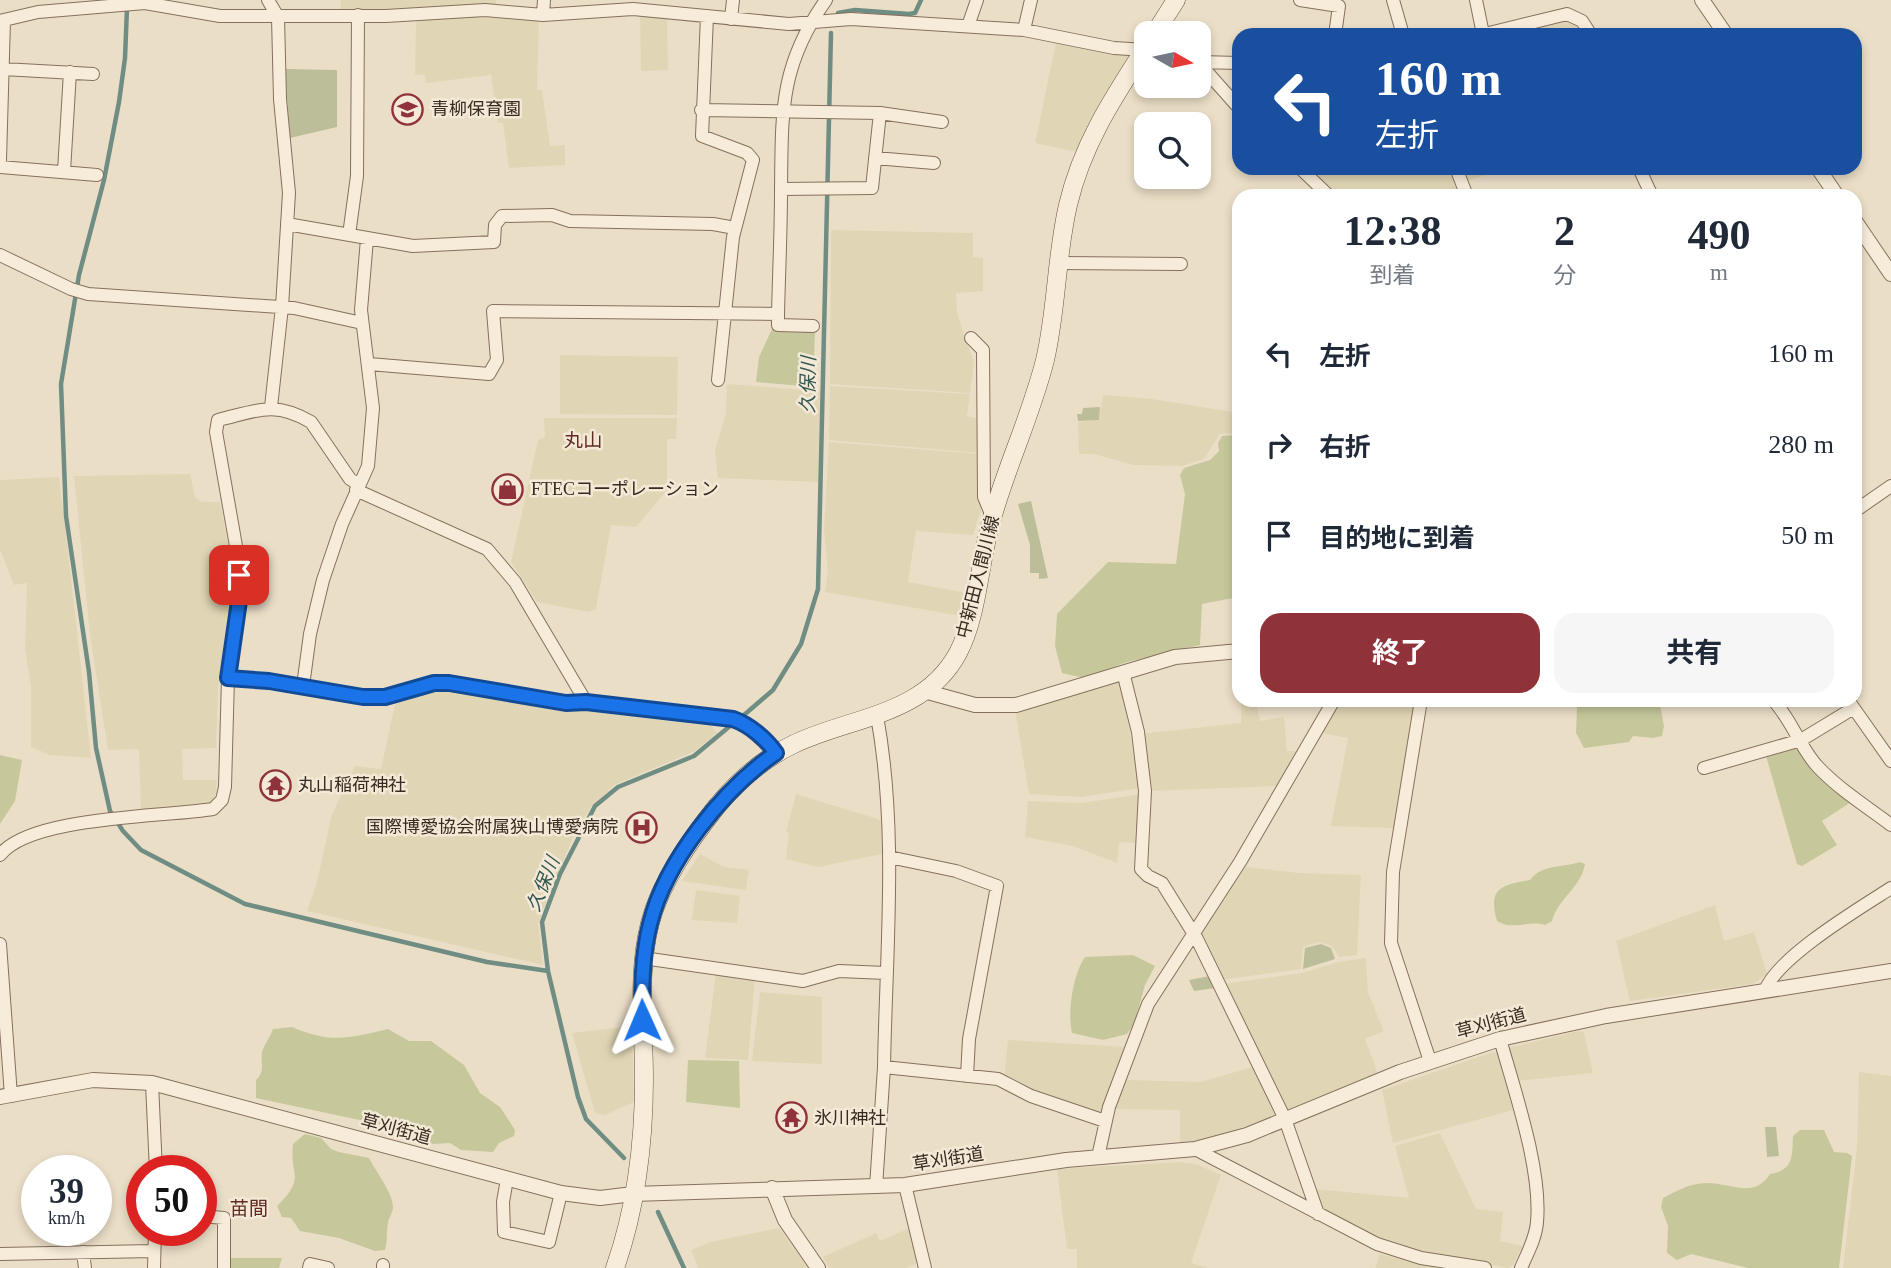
<!DOCTYPE html>
<html lang="ja">
<head>
<meta charset="utf-8">
<style>
	:root { --surface:#fff; --page:#f6f6f7; --text:#1f2937; --muted:#747a83; --accent:#903239 }
	body { margin:0; font-family:"Times New Roman","Noto Sans JP",serif; background:var(--page); color:var(--text); height:100vh; display:flex; flex-direction:column; font-size:26px; white-space:nowrap }
	* { box-sizing:border-box; margin:0 }
	p { font-size:23px; color:var(--muted) }
	.icon { flex:none; width:38px; height:38px; fill:none; stroke:currentColor; stroke-width:2; stroke-linecap:round; stroke-linejoin:round }
	.map { position:relative; flex:1; overflow:hidden }
	.panel { position:absolute; left:1232px; top:189px; width:630px; height:518px; display:flex; flex-direction:column; background:var(--surface); border-radius:21px; box-shadow:0 4px 10px #0003 }
	.panel>* { flex:none }
	.hud { position:absolute; left:1232px; top:28px; width:630px; height:147px; border-radius:21px; box-shadow:0 4px 10px #0003; background:#1a4fa0; color:#fff; overflow:hidden }
	.needle { width:46px; rotate:99deg }
	.fabs { position:absolute; left:1134px; top:21px; display:grid; gap:14px }
	.fabs a { display:grid; place-items:center; width:77px; height:77px; border-radius:14px; background:var(--surface); box-shadow:0 4px 10px #0003; font-size:35px }
	.speed { position:absolute; left:21px; top:1155px; display:flex; gap:14px; font-size:35px; font-weight:700; text-align:center }
	.speed>* { display:grid; place-content:center; width:91px; height:91px; border-radius:50%; background:var(--surface); box-shadow:0 4px 10px #0003; line-height:1 }
	.speed small { font-size:18px; font-weight:400 }
	.speed .limit { border:10px solid #d22; background:#fff; color:#111 }
	.pin { position:absolute; display:grid; place-items:center; width:60px; height:60px; color:#fff; margin:-30px; border-radius:14px; box-shadow:0 4px 10px #0006 }
	.me { position:absolute; width:77px; margin:-38px; rotate:359deg; stroke-linejoin:round; filter:drop-shadow(0 0 5px #0008) }
	.turn { display:flex; align-items:center; gap:24px; height:147px; padding:0 28px; font-size:32px }
	.turn .icon { width:91px; height:91px; stroke-width:2.5 }
	.turn b { display:block; font-size:49px; line-height:60px }
	.eta { display:flex; justify-content:space-evenly; align-items:center; height:119px; text-align:center }
	.eta b { font-size:42px; font-weight:700; line-height:49px }
	.cta { display:flex; gap:14px; margin-top:auto; padding:14px 28px }
	.cta a { flex:1; height:80px; border-radius:21px; background:var(--accent); color:#fff; font-size:28px; font-weight:700; line-height:80px; text-align:center }
	.cta a+a { background:var(--page); color:var(--text) }
	ul { padding:0; list-style:none }
	li { display:flex; align-items:center; gap:21px; height:91px; padding:0 28px }
	li div { flex:1 }
	li b { display:block; font-size:26px }
	li em { font-style:normal }
	.map>svg:first-child { display:block }
	.farmland { fill:#e0d6b5 }
	.green { fill:#c6c89b }
	.cemetery { fill:#bcbe9a }
	.lines { fill:none; stroke-linecap:round; stroke-linejoin:round }
	.stream { stroke:#6f8d83; stroke-width:4.5 }
	.minor-casing { stroke:#85705d; stroke-width:14 }
	.tertiary-casing { stroke:#85705d; stroke-width:16 }
	.secondary-casing { stroke:#675141; stroke-width:19 }
	.minor { stroke:#f6ecd9; stroke-width:12 }
	.tertiary { stroke:#f6ecd9; stroke-width:14 }
	.secondary { stroke:#f6ecd9; stroke-width:18 }
	.route-casing { stroke:#114b97; stroke-width:18 }
	.route { stroke:#1a73e8; stroke-width:12 }
	.labels { text-anchor:middle; dominant-baseline:central; stroke-width:5; stroke-linejoin:round; paint-order:stroke }
	.poi-label { font-size:18px; fill:#372a20; stroke:#f3e9d6; text-anchor:start }
	.street-label { font-size:18px; fill:#372a20; stroke:#f3e9d6 }
	.water-label { font-size:19px; font-style:italic; fill:#305550; stroke:#f3e9d6 }
	.neighbourhood-label { font-size:19px; fill:#602c23; stroke:#f3e9d6 }
</style>
</head>
<body>
<div class="map">
<svg width="1891" height="1268" viewBox="0 0 1891 1268">
	<rect width="100%" height="100%" fill="#ebdec7"/>
	<path class="farmland" d="M 341,0 L 496,0 L 496,6 L 386,12 L 340,10 Z
		M 640,14 L 667,14 L 668,70 L 641,71 Z
		M 479,17 L 539,21 L 537,90 L 542,90 L 550,146 L 565,145 L 565,165 L 509,168 L 503,123 L 498,123 L 491,75 L 426,83 L 425,75 L 415,74 L 416,19 Z
		M 1567,20 L 1579,26 L 1585,35 L 1505,35 Z
		M 1056,43 L 1100,52 L 1132,52 L 1099,104 L 1077,152 L 1035,143 Z
		M 1317,168 L 1449,168 L 1459,196 L 1338,196 L 1320,178 Z
		M 1462,168 L 1508,168 L 1467,181 Z
		M 831,230 L 973,233 L 973,257 L 983,258 L 983,291 L 956,293 L 957,313 L 974,363 L 970,393 L 830,384 Z
		M 560,355 L 678,357 L 677,415 L 560,414 Z
		M 727,384 L 820,391 L 818,482 L 718,478 L 715,450 L 726,413 Z
		M 830,386 L 970,394 L 967,416 L 979,419 L 980,453 L 829,440 Z
		M 1103,395 L 1152,399 L 1239,413 L 1239,433 L 1220,434 L 1204,459 L 1182,466 L 1133,465 L 1094,454 L 1079,454 L 1078,422 L 1099,420 Z
		M 544,418 L 677,418 L 676,439 L 667,439 L 667,490 L 636,527 L 611,525 L 596,609 L 589,612 L 537,602 L 511,562 L 538,440 L 545,437 Z
		M 829,442 L 980,454 L 981,510 L 973,535 L 916,531 L 908,582 L 966,593 L 961,616 L 825,592 L 828,571 L 824,529 Z
		M 190,474 L 195,497 L 202,502 L 220,502 L 233,572 L 218,690 L 216,748 L 182,749 L 183,780 L 217,780 L 216,792 L 213,802 L 204,806 L 141,811 L 139,749 L 108,750 L 90,635 L 74,476 Z
		M 59,477 L 73,595 L 91,758 L 50,755 L 31,747 L 31,686 L 25,649 L 27,583 L 14,585 L 0,550 L 0,480 Z
		M 1120,680 L 1140,788 L 1081,797 L 1029,794 L 1015,710 Z
		M 445,688 L 568,709 L 712,726 L 717,733 L 695,751 L 614,785 L 591,807 L 573,837 L 538,923 L 543,965 L 307,911 L 317,882 L 331,817 L 355,766 L 381,769 L 396,700 L 427,689 Z
		M 1241,700 L 1255,700 L 1260,721 L 1284,717 L 1287,751 L 1299,751 L 1276,786 L 1149,791 L 1140,734 L 1241,723 Z
		M 1339,700 L 1418,700 L 1394,828 L 1331,826 L 1348,738 L 1322,733 Z
		M 796,794 L 878,819 L 881,822 L 882,854 L 818,867 L 786,859 L 789,833 L 786,832 Z
		M 1140,794 L 1140,843 L 1119,842 L 1117,863 L 1073,846 L 1025,837 L 1028,801 L 1082,803 Z
		M 700,854 L 724,867 L 749,870 L 746,890 L 682,881 Z
		M 1246,867 L 1299,873 L 1361,875 L 1357,955 L 1339,957 L 1332,946 L 1319,942 L 1303,947 L 1301,969 L 1220,980 L 1199,932 Z
		M 696,890 L 740,896 L 737,923 L 692,920 Z
		M 1715,905 L 1724,941 L 1754,932 L 1767,974 L 1753,984 L 1630,1001 L 1616,941 Z
		M 1366,958 L 1368,993 L 1384,1031 L 1365,1039 L 1378,1074 L 1286,1110 L 1223,984 L 1302,973 L 1338,962 Z
		M 716,973 L 755,978 L 748,1060 L 705,1058 Z
		M 760,992 L 822,997 L 822,1064 L 752,1061 Z
		M 632,1026 L 634,1102 L 605,1115 L 595,1113 L 572,1033 Z
		M 1579,1031 L 1584,1032 L 1593,1073 L 1517,1081 L 1508,1052 L 1511,1047 Z
		M 1008,1040 L 1126,1047 L 1102,1112 L 1098,1114 L 1027,1090 L 1004,1078 Z
		M 1493,1052 L 1498,1054 L 1513,1110 L 1393,1143 L 1382,1090 Z
		M 1256,1066 L 1276,1115 L 1217,1137 L 1180,1143 L 1180,1110 L 1115,1109 L 1126,1080 L 1201,1082 Z
		M 1859,1072 L 1891,1076 L 1891,1268 L 1843,1268 L 1857,1147 Z
		M 1440,1133 L 1476,1209 L 1503,1212 L 1500,1241 L 1523,1246 L 1513,1265 L 1508,1268 L 1407,1248 L 1385,1242 L 1319,1208 L 1314,1189 L 1409,1198 L 1395,1146 Z
		M 1180,1162 L 1196,1164 L 1221,1175 L 1191,1263 L 1208,1268 L 1077,1268 L 1077,1249 L 1067,1249 L 1057,1169 Z
		M 779,1228 L 808,1268 L 698,1268 L 691,1250 L 711,1242 Z
		M 910,1228 L 919,1262 L 906,1268 L 829,1268 L 823,1257 L 876,1233 L 880,1241 Z
		M 1380,1254 L 1422,1265 L 1443,1268 L 1375,1268 Z"/>
	<path class="green" d="M 772,329 L 815,330 L 813,387 L 756,382 L 759,357 Z
		M 1239,435 L 1239,587 L 1233,598 L 1202,604 L 1200,645 L 1127,662 L 1084,678 L 1062,673 L 1055,646 L 1057,614 L 1108,562 L 1176,564 L 1185,494 L 1180,475 L 1184,468 L 1210,460 L 1219,451 L 1218,443 L 1222,436 Z
		M 1583,700 L 1659,700 L 1664,726 L 1662,736 L 1653,738 L 1633,736 L 1629,742 L 1584,748 L 1576,733 L 1577,707 L 1583,706 Z
		M 1795,746 L 1851,802 L 1822,821 L 1837,845 L 1802,866 L 1797,864 L 1766,756 Z
		M 0,755 L 22,760 L 15,801 L 0,824 Z
		M 1580,862 L 1585,864 C 1581,888 1558,898 1552,921 L 1545,925 C 1528,920 1512,931 1497,921 C 1487,887 1503,885 1530,880 C 1541,864 1563,868 1580,862 Z
		M 1133,955 L 1155,966 L 1145,985 L 1134,1024 L 1127,1034 L 1103,1040 L 1072,1033 C 1067,1013 1073,974 1085,957 Z
		M 292,1027 C 331,1044 349,1038 388,1029 L 409,1041 L 431,1041 L 464,1065 L 480,1093 L 500,1107 L 515,1130 L 514,1136 L 499,1143 L 493,1152 L 461,1150 L 450,1143 L 433,1144 L 383,1125 L 256,1098 L 256,1080 C 266,1071 260,1063 262,1052 C 264,1045 270,1037 273,1029 Z
		M 688,1060 L 739,1061 L 740,1108 L 686,1102 Z
		M 1800,1130 L 1824,1130 L 1834,1152 L 1847,1153 L 1852,1156 L 1839,1268 L 1748,1268 L 1691,1254 L 1677,1260 L 1667,1253 L 1668,1226 L 1661,1207 L 1663,1198 C 1677,1191 1688,1184 1705,1183 C 1730,1182 1754,1200 1770,1174 C 1794,1170 1792,1156 1793,1136 Z
		M 305,1134 L 321,1138 L 331,1149 L 339,1152 L 369,1158 C 376,1172 393,1193 393,1207 C 393,1213 389,1217 388,1223 C 386,1232 388,1240 385,1250 L 375,1251 L 339,1238 L 300,1231 L 291,1218 L 282,1217 L 277,1206 C 307,1176 289,1177 293,1144 Z
		M 228,1258 L 282,1258 L 279,1268 L 228,1268 Z"/>
	<path class="cemetery" d="M 285,69 L 337,70 L 337,127 L 290,138 Z
		M 1100,407 L 1099,420 L 1078,421 L 1077,414 L 1082,414 L 1083,408 Z
		M 1031,501 L 1048,578 L 1039,579 L 1039,573 L 1030,573 L 1030,545 L 1018,504 Z
		M 1321,944 L 1331,948 L 1335,959 L 1303,969 L 1305,948 Z
		M 1210,976 L 1215,988 L 1194,991 L 1189,980 Z
		M 1765,1127 L 1776,1127 L 1779,1156 L 1767,1157 Z"/>
	<g class="lines">
		<path class="stream" d="M 127,8 L 125,58 L 119,102 L 104,180 L 79,275 L 61,384 L 66,516 L 89,672 L 96,748 L 110,811 L 123,831 L 141,850 L 245,904 L 487,962 L 548,971
			M 838,13 L 855,10 L 909,14 L 915,13 L 921,0
			M 744,715 L 773,690 L 801,644 L 818,589 L 831,33
			M 624,1158 L 586,1119 L 578,1097 L 548,971 L 542,922 L 560,874 L 595,806 L 618,787 L 694,756 L 730,726
			M 658,1212 L 684,1268"/>
		<defs>
			<path id="minor" d="M 268,0 L 278,17 L 280,99 L 289,193 L 282,307 L 271,407
				M 1300,0 L 1339,6 L 1335,35
				M 1393,0 L 1403,35
				M 1476,0 L 1483,34
				M 543,15 L 544,0
				M 707,16 L 702,136 L 747,153 L 753,160 L 733,237 L 718,380
				M 731,19 L 733,0
				M 0,21 L 38,12 L 145,3 L 220,16 L 386,16 L 485,10 L 543,15 L 633,9 L 789,24 L 851,19 L 1024,30 L 1114,48 L 1146,50
				M 968,26 L 977,0
				M 1024,30 L 1031,0
				M 1481,35 L 1567,14 L 1582,21 L 1591,35
				M 1199,62 L 1239,63
				M 1199,63 L 1239,108
				M 3,69 L 93,74
				M 701,110 L 880,113 L 942,122
				M 875,158 L 934,163
				M 0,160 L 4,20
				M 0,167 L 97,175
				M 1300,168 L 1329,196
				M 1456,168 L 1467,196
				M 1639,168 L 1652,196
				M 64,171 L 70,72
				M 781,189 L 872,188 L 880,113
				M 287,224 L 413,246 L 494,242 L 495,225 L 502,216 L 552,215 L 570,221 L 713,224 L 735,228
				M 349,235 L 357,176 L 358,15
				M 0,255 L 71,289 L 88,294 L 294,308 L 362,323
				M 1060,263 L 1181,264
				M 778,314 L 778,325 L 813,326
				M 971,338 L 983,350 L 984,497 L 992,516
				M 369,364 L 489,374 L 497,360 L 493,311 L 778,314 C 779,272 781,231 781,190 C 782,113 779,66 826,0
				M 356,490 L 487,549 L 515,582 L 586,702
				M 1855,511 L 1891,486
				M 1123,672 L 1138,732 L 1145,791 L 1141,869 L 1148,876 L 1162,883 L 1197,939 L 1285,1119 L 1318,1214
				M 228,678 L 269,681 L 363,697 L 385,697 L 434,683 L 449,683 L 566,703 L 586,702 L 733,719 L 743,723 L 776,753
				M 303,686 L 310,634 L 323,580 L 342,524 L 368,466 L 373,408 L 361,310 L 367,239
				M 1421,700 L 1393,872 L 1391,943 L 1430,1061
				M 1773,700 C 1792,720 1800,748 1818,767 C 1840,790 1866,806 1891,825
				M 1848,700 L 1891,761
				M 877,716 C 898,831 886,950 884,1067 L 998,1079 L 1031,1096 L 1105,1121
				M 1704,768 L 1801,740 L 1852,709
				M 0,855 C 30,816 164,817 213,809 L 222,800 L 225,787 L 228,678 L 240,594 L 236,546 L 216,432 L 218,420 C 256,411 274,400 311,422 L 350,479 L 359,485
				M 889,857 L 956,871 L 997,886 L 969,1039 L 967,1076
				M 0,944 L 11,1096
				M 643,958 L 803,981 L 839,971 L 886,973
				M 1765,991 C 1776,958 1860,908 1891,888
				M 1500,1039 C 1514,1089 1542,1170 1537,1222 C 1536,1238 1527,1254 1521,1268
				M 152,1083 L 156,1171
				M 1195,1149 L 1377,1244 L 1421,1258 L 1485,1268
				M 1098,1157 L 1109,1107 L 1148,1004 L 1240,862 L 1334,700
				M 507,1179 L 503,1202 L 504,1232 L 549,1242 L 561,1193
				M 905,1185 L 925,1268
				M 876,1187 L 884,1067
				M 201,1216 L 224,1218 L 224,1268
				M 83,1252 L 85,1268
				M 0,1254 L 153,1251
				M 154,1268 L 155,1230
				M 309,1268 L 310,1264 L 328,1268
				M 383,1268 L 383,1265"/>
			<path id="tertiary" d="M 1702,0 L 1726,35
				M 1818,168 L 1837,196
				M 1855,221 L 1891,274
				M 924,691 L 975,705 L 1016,705 L 1175,657 L 1239,651
				M 0,1097 L 93,1080 L 152,1083 L 561,1193 L 600,1198 L 633,1194 L 905,1185 L 1066,1160 L 1195,1149 L 1247,1135 L 1400,1072 L 1500,1039 L 1606,1016 L 1891,971
				M 772,1188 L 785,1220 L 818,1268"/>
			<path id="secondary" d="M 1155,33 L 1176,0
				M 615,1268 C 636,1208 644,1142 644,1079 C 644,1026 637,974 650,923 C 661,881 690,840 717,806 C 738,781 764,758 794,744 C 850,717 924,716 958,653 C 978,615 979,564 991,522 C 1006,467 1031,416 1045,360 C 1057,309 1056,256 1068,205 C 1082,145 1113,98 1146,47"/>
		</defs>
		<use href="#minor" class="minor-casing"/>
		<use href="#tertiary" class="tertiary-casing"/>
		<use href="#secondary" class="secondary-casing"/>
		<use href="#minor" class="minor"/>
		<use href="#tertiary" class="tertiary"/>
		<use href="#secondary" class="secondary"/>
	</g>
	<g class="lines">
		<defs>
			<path id="route" d="M 239,575 L 240,594 L 228,678 L 269,681 L 363,697 L 385,697 L 434,683 L 449,683 L 566,703 L 586,702 L 733,719 C 750,725 766,739 776,753 C 724,788 665,862 650,924 C 642,955 642,988 642,1020"/>
		</defs>
		<use href="#route" class="route-casing"/>
		<use href="#route" class="route"/>
	</g>
	<defs>
		<symbol id="school-ring" viewBox="-11 -11 22 22"><circle r="9.5" fill="#f3e9d6" stroke="#903239" stroke-width="1.5"/><path d="M0-5L7-2L0 1L-7-2ZM-4 1L0 2.5L4 1V4Q0 6-4 4Z" fill="#903239"/></symbol>
		<symbol id="shop-ring" viewBox="-11 -11 22 22"><circle r="9.5" fill="#f3e9d6" stroke="#903239" stroke-width="1.5"/><path d="M-5-2.5h2.3a2.7 3.5 0 0 1 5.4 0H5L5.5 6h-11ZM-1.5-2.5h3a1.5 2.3 0 0 0-3 0Z" fill="#903239"/></symbol>
		<symbol id="temple-ring" viewBox="-11 -11 22 22"><circle r="9.5" fill="#f3e9d6" stroke="#903239" stroke-width="1.5"/><path d="M0-6L5-2H3V0L6.5 2.5H4V6H1.5V3h-3V6H-4V2.5H-6.5L-3 0V-2H-5Z" fill="#903239"/></symbol>
		<symbol id="hospital-ring" viewBox="-11 -11 22 22"><circle r="9.5" fill="#f3e9d6" stroke="#903239" stroke-width="1.5"/><path d="M-5-5h3v3.5h4V-5h3V5h-3V1.5h-4V5h-3Z" fill="#903239"/></symbol>
	</defs>
	<g fill-rule="evenodd">
		<use href="#school-ring" x="390" y="92" width="35" height="35"/>
		<use href="#shop-ring" x="490" y="472" width="35" height="35"/>
		<use href="#temple-ring" x="258" y="768" width="35" height="35"/>
		<use href="#hospital-ring" x="624" y="810" width="35" height="35"/>
		<use href="#temple-ring" x="774" y="1100" width="35" height="35"/>
	</g>
	<g class="labels">
		<g class="poi-label">
			<text x="431" y="109">青柳保育園</text>
			<text x="531" y="489">FTECコーポレーション</text>
			<text x="298" y="785">丸山稲荷神社</text>
			<text x="618" y="827" text-anchor="end">国際博愛協会附属狭山博愛病院</text>
			<text x="814" y="1118">氷川神社</text>
		</g>
		<g class="street-label">
			<text transform="translate(978 577) rotate(-76)">中新田入間川線</text>
			<text transform="translate(1491 1023) rotate(-15)">草刈街道</text>
			<text transform="translate(396 1129) rotate(15)">草刈街道</text>
			<text transform="translate(948 1159) rotate(-9)">草刈街道</text>
		</g>
		<g class="water-label">
			<text transform="translate(808 385) rotate(-89)">久保川</text>
			<text transform="translate(543 884) rotate(-68)">久保川</text>
		</g>
		<g class="neighbourhood-label">
			<text x="583" y="440">丸山</text>
			<text x="249" y="1208">苗間</text>
		</g>
	</g>
</svg>
<div class="fabs">
<a><svg class="needle" viewBox="-14 -14 28 28"><path d="M0-13l5 13h-10z" fill="#e53935"/><path d="M0 13l5-13h-10z" fill="#747a83"/></svg></a>
<a><svg class="icon" aria-label="search" viewBox="0 0 24 24"><circle cx="10" cy="10" r="6"/><path d="M15 15l6 6"/></svg></a>
</div>
<div class="speed"><div>39<small>km/h</small></div><div class="limit">50</div></div>
<div class="pin" style="left:239px;top:575px;background:#d93025"><svg class="icon" aria-label="arrive" viewBox="0 0 24 24"><path d="M6 21V4h12l-3 4 3 4H6"/></svg></div>
<svg class="me" style="left:642px;top:1020px" viewBox="-20 -20 40 40"><path d="M0-17L14 15 0 8-14 15z" fill="#1a73e8" stroke="#fff" stroke-width="4"/></svg>
<div class="hud">
<div class="turn"><svg class="icon" aria-label="left" viewBox="0 0 24 24"><path d="M17 20v-9H6M10 6l-5 5 5 5"/></svg><div><b>160 m</b>左折</div></div>
</div>
<section class="panel">
<div class="eta">
<div><b>12:38</b><p>到着</p></div>
<div><b>2</b><p>分</p></div>
<div><b>490</b><p>m</p></div>
</div>
<ul>
<li><svg class="icon" aria-label="left" viewBox="0 0 24 24"><path d="M17 20v-9H6M10 6l-5 5 5 5"/></svg><div><b>左折</b></div><em>160 m</em></li>
<li><svg class="icon" aria-label="right" viewBox="0 0 24 24"><path d="M7 20v-9h11M14 6l5 5-5 5"/></svg><div><b>右折</b></div><em>280 m</em></li>
<li><svg class="icon" aria-label="arrive" viewBox="0 0 24 24"><path d="M6 21V4h12l-3 4 3 4H6"/></svg><div><b>目的地に到着</b></div><em>50 m</em></li>
</ul>
<div class="cta"><a>終了</a><a>共有</a></div>
</section>
</div>
</body>
</html>
